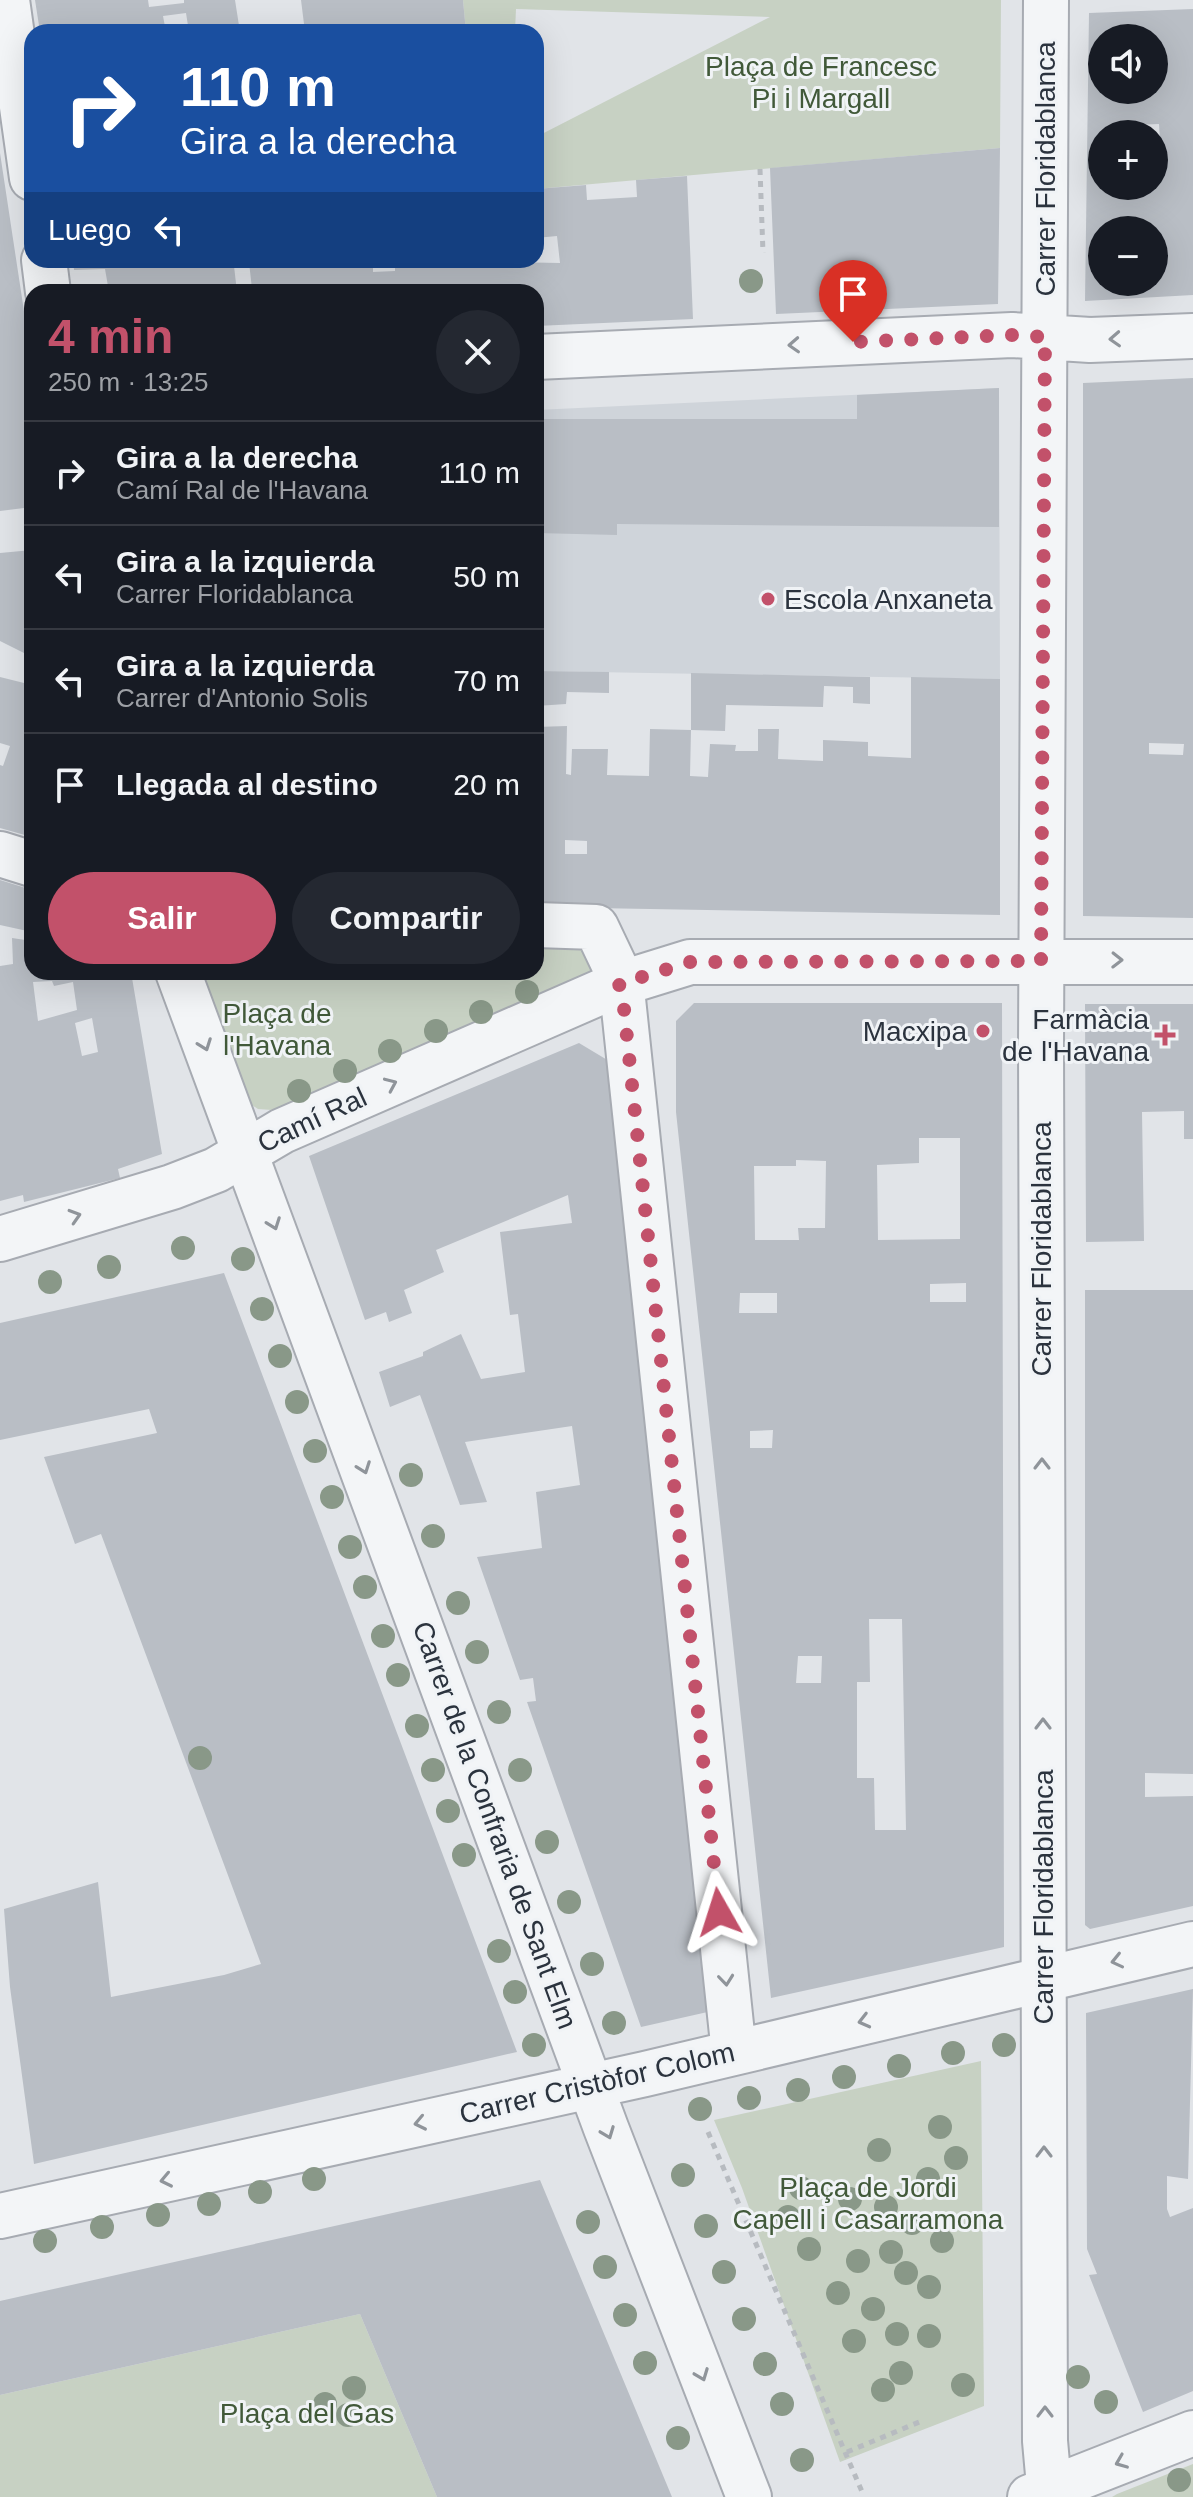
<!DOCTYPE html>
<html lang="es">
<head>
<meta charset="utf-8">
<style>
	:root { --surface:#171b24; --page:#242831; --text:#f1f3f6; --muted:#9ea1a6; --line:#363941; --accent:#c2516a }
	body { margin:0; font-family:Helvetica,sans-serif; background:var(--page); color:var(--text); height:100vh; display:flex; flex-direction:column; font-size:30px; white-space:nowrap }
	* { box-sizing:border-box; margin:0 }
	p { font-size:26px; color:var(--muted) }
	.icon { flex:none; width:44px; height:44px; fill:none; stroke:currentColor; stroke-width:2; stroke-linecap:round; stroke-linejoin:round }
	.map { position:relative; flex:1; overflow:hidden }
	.side { position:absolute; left:24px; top:284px; width:520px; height:696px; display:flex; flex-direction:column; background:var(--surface); border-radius:24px; box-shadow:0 8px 32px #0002 }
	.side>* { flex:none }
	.hud { position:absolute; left:24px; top:24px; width:520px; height:244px; border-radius:24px; box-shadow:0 8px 32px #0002; background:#1a4fa0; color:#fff; overflow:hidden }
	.fabs { position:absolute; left:1088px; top:24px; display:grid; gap:16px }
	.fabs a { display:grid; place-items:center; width:80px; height:80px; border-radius:50%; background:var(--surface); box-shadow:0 8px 32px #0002; font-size:40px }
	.pin { position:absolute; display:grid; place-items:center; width:68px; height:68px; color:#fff; margin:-82px -34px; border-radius:50% 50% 50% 0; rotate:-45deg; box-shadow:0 0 8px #0007 }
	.pin .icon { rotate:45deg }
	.me { position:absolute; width:88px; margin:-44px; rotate:354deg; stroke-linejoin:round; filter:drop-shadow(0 0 6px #0008) }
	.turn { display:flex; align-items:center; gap:28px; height:168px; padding:0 24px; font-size:36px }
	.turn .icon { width:104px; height:104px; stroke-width:2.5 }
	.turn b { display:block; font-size:56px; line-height:68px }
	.then { display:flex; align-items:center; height:76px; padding:0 24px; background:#0003; gap:16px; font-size:30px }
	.round { display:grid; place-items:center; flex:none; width:84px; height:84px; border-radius:42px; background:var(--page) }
	.overview { display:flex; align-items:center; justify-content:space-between; height:136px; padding:0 24px }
	h1 { font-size:48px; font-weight:700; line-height:60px; color:var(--accent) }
	.button { display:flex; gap:16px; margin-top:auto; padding:16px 24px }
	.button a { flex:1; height:92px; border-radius:48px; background:var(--accent); color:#fff; font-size:32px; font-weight:700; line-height:92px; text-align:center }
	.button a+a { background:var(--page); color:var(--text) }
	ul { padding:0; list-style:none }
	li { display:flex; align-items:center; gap:24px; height:104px; padding:0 24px; border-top:2px solid var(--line) }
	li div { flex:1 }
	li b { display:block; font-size:30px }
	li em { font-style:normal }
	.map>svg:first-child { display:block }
	.built { fill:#cfd4da }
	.green { fill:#c7d1c3 }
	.building { fill:#b9bec5; fill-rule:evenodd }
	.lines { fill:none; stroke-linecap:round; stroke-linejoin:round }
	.minor-casing { stroke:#a7abb2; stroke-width:48 }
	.path { stroke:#b7bbc0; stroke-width:5; stroke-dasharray:6 6; stroke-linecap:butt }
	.minor { stroke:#f3f5f7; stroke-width:44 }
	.tree { fill:#899888 }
	.oneway { stroke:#8f949a }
	.route { stroke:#c2516a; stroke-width:14; stroke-dasharray:0 25.2 }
	.poi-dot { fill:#c2516a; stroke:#f0f3f6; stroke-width:3 }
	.labels { text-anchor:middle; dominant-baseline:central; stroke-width:6; stroke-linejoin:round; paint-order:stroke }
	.park-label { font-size:28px; fill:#415939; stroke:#f0f3f6 }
	.street-label { font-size:28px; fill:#2b333e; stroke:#f0f3f6 }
	.poi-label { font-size:28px; fill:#2b333e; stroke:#f0f3f6; text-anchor:end }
</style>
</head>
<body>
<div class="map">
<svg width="1193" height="2497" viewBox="0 0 1193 2497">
	<rect width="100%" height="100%" fill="#e1e4e8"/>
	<path class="built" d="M 999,388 L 1000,679 L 536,671 L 536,410 Z"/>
	<path class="green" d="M 463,0 L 1001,0 L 1000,148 L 536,189 L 536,137 L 770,17 L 516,9 L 515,32 L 466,32 Z
		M 536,925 L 596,927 L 616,969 L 286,1111 L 258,1109 L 249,1103 L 195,972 L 536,972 Z
		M 981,2061 L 984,2406 L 840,2462 L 742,2188 L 714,2120 Z
		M 360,2314 L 437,2497 L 0,2497 L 0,2395 Z
		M 1193,2464 L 1193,2497 L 1112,2497 L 1117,2494 Z"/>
	<path class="building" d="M 35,0 L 148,0 L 149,7 L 184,3 L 184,0 L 235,0 L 240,32 L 189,32 L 186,13 L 163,16 L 166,32 L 40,32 Z
		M 301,0 L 463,0 L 466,32 L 305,32 Z
		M 1193,9 L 1193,295 L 1085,301 L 1089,13 ZM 1102,38 L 1154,38 L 1154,90 L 1102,90 ZM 1159,124 L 1160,141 L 1154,141 L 1152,190 L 1135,192 L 1135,186 L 1102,186 L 1102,134 L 1116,134 L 1106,126 ZM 1102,230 L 1154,230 L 1154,282 L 1102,282 Z
		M 1000,148 L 998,304 L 776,314 L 770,168 Z
		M 0,153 L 32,364 L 32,507 L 0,511 Z
		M 687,176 L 693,319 L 536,326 L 536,292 L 244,292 L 252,289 L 249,262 L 234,266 L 237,292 L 109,292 L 105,269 L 74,270 L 73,260 L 373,260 L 373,272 L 395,271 L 395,260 L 560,263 L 557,236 L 536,238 L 536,189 L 586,185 L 587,200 L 637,197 L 636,180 Z
		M 1193,378 L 1193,918 L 1083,916 L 1083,383 ZM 1149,743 L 1184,744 L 1183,755 L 1149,754 Z
		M 999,388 L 999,527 L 617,524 L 617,535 L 536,533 L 536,419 L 857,419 L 857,395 Z
		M 32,550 L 32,657 L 0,641 L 0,553 Z
		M 536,671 L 609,672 L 609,693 L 567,692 L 566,704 L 536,706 Z
		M 691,673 L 870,677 L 870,704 L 853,703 L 853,687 L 824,686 L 823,707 L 726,705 L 725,731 L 691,730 Z
		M 0,677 L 32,685 L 32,837 L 0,828 L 0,765 L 3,766 L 10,746 L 0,743 Z
		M 911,677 L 1000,679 L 1000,915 L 536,907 L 536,727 L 567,726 L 566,774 L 571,775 L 572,749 L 608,749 L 607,775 L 649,776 L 650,729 L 691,730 L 690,776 L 708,777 L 710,744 L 736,745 L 735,751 L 758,751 L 758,729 L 779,729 L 778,759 L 823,761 L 823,740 L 868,742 L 868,756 L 911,758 ZM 565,840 L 587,841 L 587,854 L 565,854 Z
		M 0,880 L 32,890 L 32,932 L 0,925 Z
		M 12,938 L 32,941 L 32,972 L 131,972 L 162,1154 L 118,1169 L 120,1178 L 24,1202 L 23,1195 L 0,1201 L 0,966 L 13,964 ZM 52,981 L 54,986 L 73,982 L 77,1010 L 38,1021 L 33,982 ZM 92,1018 L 98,1052 L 82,1056 L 75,1023 Z
		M 694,1003 L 1002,1003 L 1004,1947 L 771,1998 L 676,1112 L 676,1021 ZM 919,1138 L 960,1138 L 960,1239 L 878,1240 L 877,1165 L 919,1163 ZM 796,1160 L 826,1161 L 825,1228 L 798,1228 L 799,1240 L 755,1240 L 754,1166 L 796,1166 ZM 966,1283 L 966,1302 L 930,1302 L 930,1284 ZM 740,1293 L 777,1293 L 777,1313 L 739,1313 ZM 773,1430 L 772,1448 L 750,1448 L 750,1431 ZM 869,1619 L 902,1619 L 906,1830 L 875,1830 L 874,1778 L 857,1778 L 857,1682 L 870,1682 ZM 798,1656 L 822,1656 L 821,1683 L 796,1683 Z
		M 1085,1004 L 1193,1004 L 1193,1139 L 1184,1139 L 1184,1111 L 1142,1112 L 1144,1241 L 1086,1242 Z
		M 579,1043 L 609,1061 L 712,2011 L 641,2027 L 527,1702 L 536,1701 L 533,1678 L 520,1680 L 477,1557 L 542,1548 L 536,1492 L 580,1485 L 572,1426 L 465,1442 L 487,1502 L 460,1505 L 420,1395 L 390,1407 L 379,1372 L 423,1356 L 423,1352 L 461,1334 L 481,1379 L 525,1372 L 518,1314 L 510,1315 L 500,1232 L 572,1223 L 568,1195 L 436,1250 L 444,1272 L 404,1290 L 412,1313 L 389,1322 L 386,1312 L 365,1320 L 309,1156 Z
		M 224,1273 L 517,2052 L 34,2164 L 10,1987 L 4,1909 L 98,1882 L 111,1997 L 224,1975 L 261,1964 L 101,1534 L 75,1544 L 44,1457 L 157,1433 L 149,1409 L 0,1440 L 0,1323 Z
		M 1085,1290 L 1193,1290 L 1193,1774 L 1145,1773 L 1145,1797 L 1193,1796 L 1193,1906 L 1090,1929 L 1085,1925 Z
		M 1193,1989 L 1188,2179 L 1167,2176 L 1167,2209 L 1170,2217 L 1193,2208 L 1193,2391 L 1143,2412 L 1089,2275 L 1097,2274 L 1087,2249 L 1086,2013 Z
		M 540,2180 L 672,2497 L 437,2497 L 360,2314 L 0,2395 L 0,2301 Z"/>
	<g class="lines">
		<defs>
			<path id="minor" d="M 7,0 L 32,178
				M 1046,0 L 1041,1045 L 1045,2441 L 1050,2497
				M 44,260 L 48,292
				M 536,357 L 1012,335 L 1090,340 L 1193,336
				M 0,854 L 32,864
				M 536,925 L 596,927 L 616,969 L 623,999 L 734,2053
				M 178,972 L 606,2128 L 749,2497
				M 0,1239 L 172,1187 L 216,1170 L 282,1131 L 619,984 L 690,962 L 1193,962
				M 0,2216 L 645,2074 L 1193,1944
				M 1030,2497 L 1193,2433"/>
		</defs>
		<use href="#minor" class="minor-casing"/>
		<path class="path" d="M 760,169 L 763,253
			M 708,2132 L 863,2494
			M 847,2452 L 924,2420"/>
		<use href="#minor" class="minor"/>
	</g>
	<g class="tree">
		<circle cx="751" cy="281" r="12"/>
		<circle cx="527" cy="992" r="12"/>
		<circle cx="481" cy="1012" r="12"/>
		<circle cx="436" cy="1031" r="12"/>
		<circle cx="390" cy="1051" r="12"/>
		<circle cx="345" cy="1071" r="12"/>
		<circle cx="299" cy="1091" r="12"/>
		<circle cx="183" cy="1248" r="12"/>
		<circle cx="243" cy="1259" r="12"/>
		<circle cx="109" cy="1267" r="12"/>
		<circle cx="50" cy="1282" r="12"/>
		<circle cx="262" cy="1309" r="12"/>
		<circle cx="280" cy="1356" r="12"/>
		<circle cx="297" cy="1402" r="12"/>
		<circle cx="315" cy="1451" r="12"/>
		<circle cx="411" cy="1475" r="12"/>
		<circle cx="332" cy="1497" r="12"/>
		<circle cx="433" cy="1536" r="12"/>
		<circle cx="350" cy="1547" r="12"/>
		<circle cx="365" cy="1587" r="12"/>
		<circle cx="458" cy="1603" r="12"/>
		<circle cx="383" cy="1636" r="12"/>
		<circle cx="477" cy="1652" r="12"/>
		<circle cx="398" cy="1675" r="12"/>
		<circle cx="499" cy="1712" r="12"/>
		<circle cx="417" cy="1726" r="12"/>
		<circle cx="200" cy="1758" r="12"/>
		<circle cx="433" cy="1770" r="12"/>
		<circle cx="520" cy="1770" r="12"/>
		<circle cx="448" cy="1811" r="12"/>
		<circle cx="547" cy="1842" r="12"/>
		<circle cx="464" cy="1855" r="12"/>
		<circle cx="569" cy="1902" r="12"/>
		<circle cx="499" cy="1951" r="12"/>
		<circle cx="592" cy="1964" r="12"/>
		<circle cx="515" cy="1992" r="12"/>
		<circle cx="614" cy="2023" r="12"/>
		<circle cx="534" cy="2045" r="12"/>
		<circle cx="1004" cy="2045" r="12"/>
		<circle cx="953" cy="2053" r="12"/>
		<circle cx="899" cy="2066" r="12"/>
		<circle cx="844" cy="2077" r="12"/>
		<circle cx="798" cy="2090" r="12"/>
		<circle cx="749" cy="2098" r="12"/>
		<circle cx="700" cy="2109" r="12"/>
		<circle cx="940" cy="2127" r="12"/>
		<circle cx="879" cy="2150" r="12"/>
		<circle cx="956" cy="2158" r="12"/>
		<circle cx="683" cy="2175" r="12"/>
		<circle cx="314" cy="2179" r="12"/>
		<circle cx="928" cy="2179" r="12"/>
		<circle cx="801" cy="2188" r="12"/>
		<circle cx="260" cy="2192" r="12"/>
		<circle cx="850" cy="2199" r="12"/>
		<circle cx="209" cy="2204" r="12"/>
		<circle cx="886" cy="2207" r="12"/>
		<circle cx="158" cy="2215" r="12"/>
		<circle cx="788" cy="2217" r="12"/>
		<circle cx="588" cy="2222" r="12"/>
		<circle cx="912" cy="2223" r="12"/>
		<circle cx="706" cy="2226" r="12"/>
		<circle cx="102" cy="2227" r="12"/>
		<circle cx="45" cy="2241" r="12"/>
		<circle cx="942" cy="2241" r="12"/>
		<circle cx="809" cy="2249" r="12"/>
		<circle cx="891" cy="2252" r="12"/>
		<circle cx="858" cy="2261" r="12"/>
		<circle cx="605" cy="2267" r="12"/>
		<circle cx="724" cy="2272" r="12"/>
		<circle cx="906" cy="2273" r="12"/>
		<circle cx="929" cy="2287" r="12"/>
		<circle cx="838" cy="2293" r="12"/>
		<circle cx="873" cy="2309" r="12"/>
		<circle cx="625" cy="2315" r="12"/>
		<circle cx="744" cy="2319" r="12"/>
		<circle cx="897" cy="2334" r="12"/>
		<circle cx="929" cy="2336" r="12"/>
		<circle cx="854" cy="2341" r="12"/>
		<circle cx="645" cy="2363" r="12"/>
		<circle cx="765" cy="2364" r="12"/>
		<circle cx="901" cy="2373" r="12"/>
		<circle cx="1078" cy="2377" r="12"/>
		<circle cx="963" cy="2385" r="12"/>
		<circle cx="354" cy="2388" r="12"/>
		<circle cx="883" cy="2390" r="12"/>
		<circle cx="1106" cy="2402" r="12"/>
		<circle cx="325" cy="2404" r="12"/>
		<circle cx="782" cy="2404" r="12"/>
		<circle cx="348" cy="2415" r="12"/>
		<circle cx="678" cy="2438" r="12"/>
		<circle cx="802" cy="2460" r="12"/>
		<circle cx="1179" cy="2480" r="12"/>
	</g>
	<defs><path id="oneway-chevron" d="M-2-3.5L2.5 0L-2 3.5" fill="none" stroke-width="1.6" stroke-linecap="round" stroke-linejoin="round" transform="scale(2)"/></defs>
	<g class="oneway">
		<use href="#oneway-chevron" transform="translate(1115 339) rotate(177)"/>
		<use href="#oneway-chevron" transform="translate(794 345) rotate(177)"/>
		<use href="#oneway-chevron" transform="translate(1117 960) rotate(1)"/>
		<use href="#oneway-chevron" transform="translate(205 1045) rotate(70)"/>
		<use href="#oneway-chevron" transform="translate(391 1084) rotate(-24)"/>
		<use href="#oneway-chevron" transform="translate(75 1216) rotate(-17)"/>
		<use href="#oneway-chevron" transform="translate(274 1224) rotate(70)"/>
		<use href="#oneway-chevron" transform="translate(1042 1464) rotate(-90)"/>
		<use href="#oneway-chevron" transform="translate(364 1468) rotate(70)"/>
		<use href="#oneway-chevron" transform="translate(1043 1724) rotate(-90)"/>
		<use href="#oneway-chevron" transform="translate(1117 1961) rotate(167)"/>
		<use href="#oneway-chevron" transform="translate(726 1980) rotate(84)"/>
		<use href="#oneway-chevron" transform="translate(864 2021) rotate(166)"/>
		<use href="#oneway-chevron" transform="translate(420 2123) rotate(168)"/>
		<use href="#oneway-chevron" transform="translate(608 2133) rotate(69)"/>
		<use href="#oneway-chevron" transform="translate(1044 2152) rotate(-90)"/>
		<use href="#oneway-chevron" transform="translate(166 2180) rotate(168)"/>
		<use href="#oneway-chevron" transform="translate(702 2375) rotate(69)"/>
		<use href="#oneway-chevron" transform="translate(1045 2412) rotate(-90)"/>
		<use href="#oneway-chevron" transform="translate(1121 2462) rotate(158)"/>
	</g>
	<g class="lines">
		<path class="route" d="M 719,1912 L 623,999 L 619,984 L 690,962 L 1041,961 L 1045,337 L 1012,335 L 853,342"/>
	</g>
	<g class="poi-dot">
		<circle cx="768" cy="599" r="8"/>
		<circle cx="983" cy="1031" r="8"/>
		<path d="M1161 1023h8v8h8v8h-8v8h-8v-8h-8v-8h8z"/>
	</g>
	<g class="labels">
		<g class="park-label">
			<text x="821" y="66">Plaça de Francesc<tspan x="821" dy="32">Pi i Margall</tspan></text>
			<text x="277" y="1013">Plaça de<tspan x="277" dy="32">l'Havana</tspan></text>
			<text x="868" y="2187">Plaça de Jordi<tspan x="868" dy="32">Capell i Casarramona</tspan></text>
			<text x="307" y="2413">Plaça del Gas</text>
		</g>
		<g class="street-label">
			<text transform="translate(1045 169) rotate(-90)">Carrer Floridablanca</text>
			<text transform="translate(312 1120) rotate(-25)">Camí Ral</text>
			<text transform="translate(1041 1249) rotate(-90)">Carrer Floridablanca</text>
			<text transform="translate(495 1825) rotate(70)">Carrer de la Confraria de Sant Elm</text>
			<text transform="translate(1043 1897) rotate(-90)">Carrer Floridablanca</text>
			<text transform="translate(597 2083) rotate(-13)">Carrer Cristòfor Colom</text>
		</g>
		<g class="poi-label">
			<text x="784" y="599" text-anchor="start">Escola Anxaneta</text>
			<text x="1149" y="1019">Farmàcia<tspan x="1149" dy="32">de l'Havana</tspan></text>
			<text x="967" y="1031">Macxipa</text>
		</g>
	</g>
</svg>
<div class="fabs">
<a><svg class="icon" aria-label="sound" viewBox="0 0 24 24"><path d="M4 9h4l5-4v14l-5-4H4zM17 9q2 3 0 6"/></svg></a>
<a>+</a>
<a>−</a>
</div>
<div class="pin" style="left:853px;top:342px;background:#d93025"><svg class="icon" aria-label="arrive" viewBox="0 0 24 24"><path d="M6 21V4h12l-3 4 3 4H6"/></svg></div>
<svg class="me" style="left:719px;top:1912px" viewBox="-20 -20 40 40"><path d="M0-17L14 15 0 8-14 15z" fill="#c2516a" stroke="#fff" stroke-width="4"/></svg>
<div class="hud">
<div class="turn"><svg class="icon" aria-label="right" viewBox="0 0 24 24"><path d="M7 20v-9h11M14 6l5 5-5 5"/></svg><div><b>110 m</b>Gira a la derecha</div></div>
<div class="then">Luego<svg class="icon" aria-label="left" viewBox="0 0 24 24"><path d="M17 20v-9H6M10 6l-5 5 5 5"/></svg></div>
</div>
<section class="side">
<div class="overview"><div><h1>4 min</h1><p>250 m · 13:25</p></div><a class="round"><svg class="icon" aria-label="close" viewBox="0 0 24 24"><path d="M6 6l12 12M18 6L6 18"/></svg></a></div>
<ul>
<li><svg class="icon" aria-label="right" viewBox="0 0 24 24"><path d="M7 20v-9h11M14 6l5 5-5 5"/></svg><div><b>Gira a la derecha</b><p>Camí Ral de l'Havana</p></div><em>110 m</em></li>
<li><svg class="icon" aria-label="left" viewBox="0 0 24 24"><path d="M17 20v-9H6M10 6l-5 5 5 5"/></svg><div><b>Gira a la izquierda</b><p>Carrer Floridablanca</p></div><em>50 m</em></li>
<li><svg class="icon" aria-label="left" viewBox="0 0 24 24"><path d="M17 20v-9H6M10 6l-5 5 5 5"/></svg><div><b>Gira a la izquierda</b><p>Carrer d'Antonio Solis</p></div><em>70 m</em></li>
<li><svg class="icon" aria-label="arrive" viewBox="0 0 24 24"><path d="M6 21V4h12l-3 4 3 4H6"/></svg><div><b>Llegada al destino</b></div><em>20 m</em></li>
</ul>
<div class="button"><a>Salir</a><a>Compartir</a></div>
</section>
</div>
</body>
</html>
